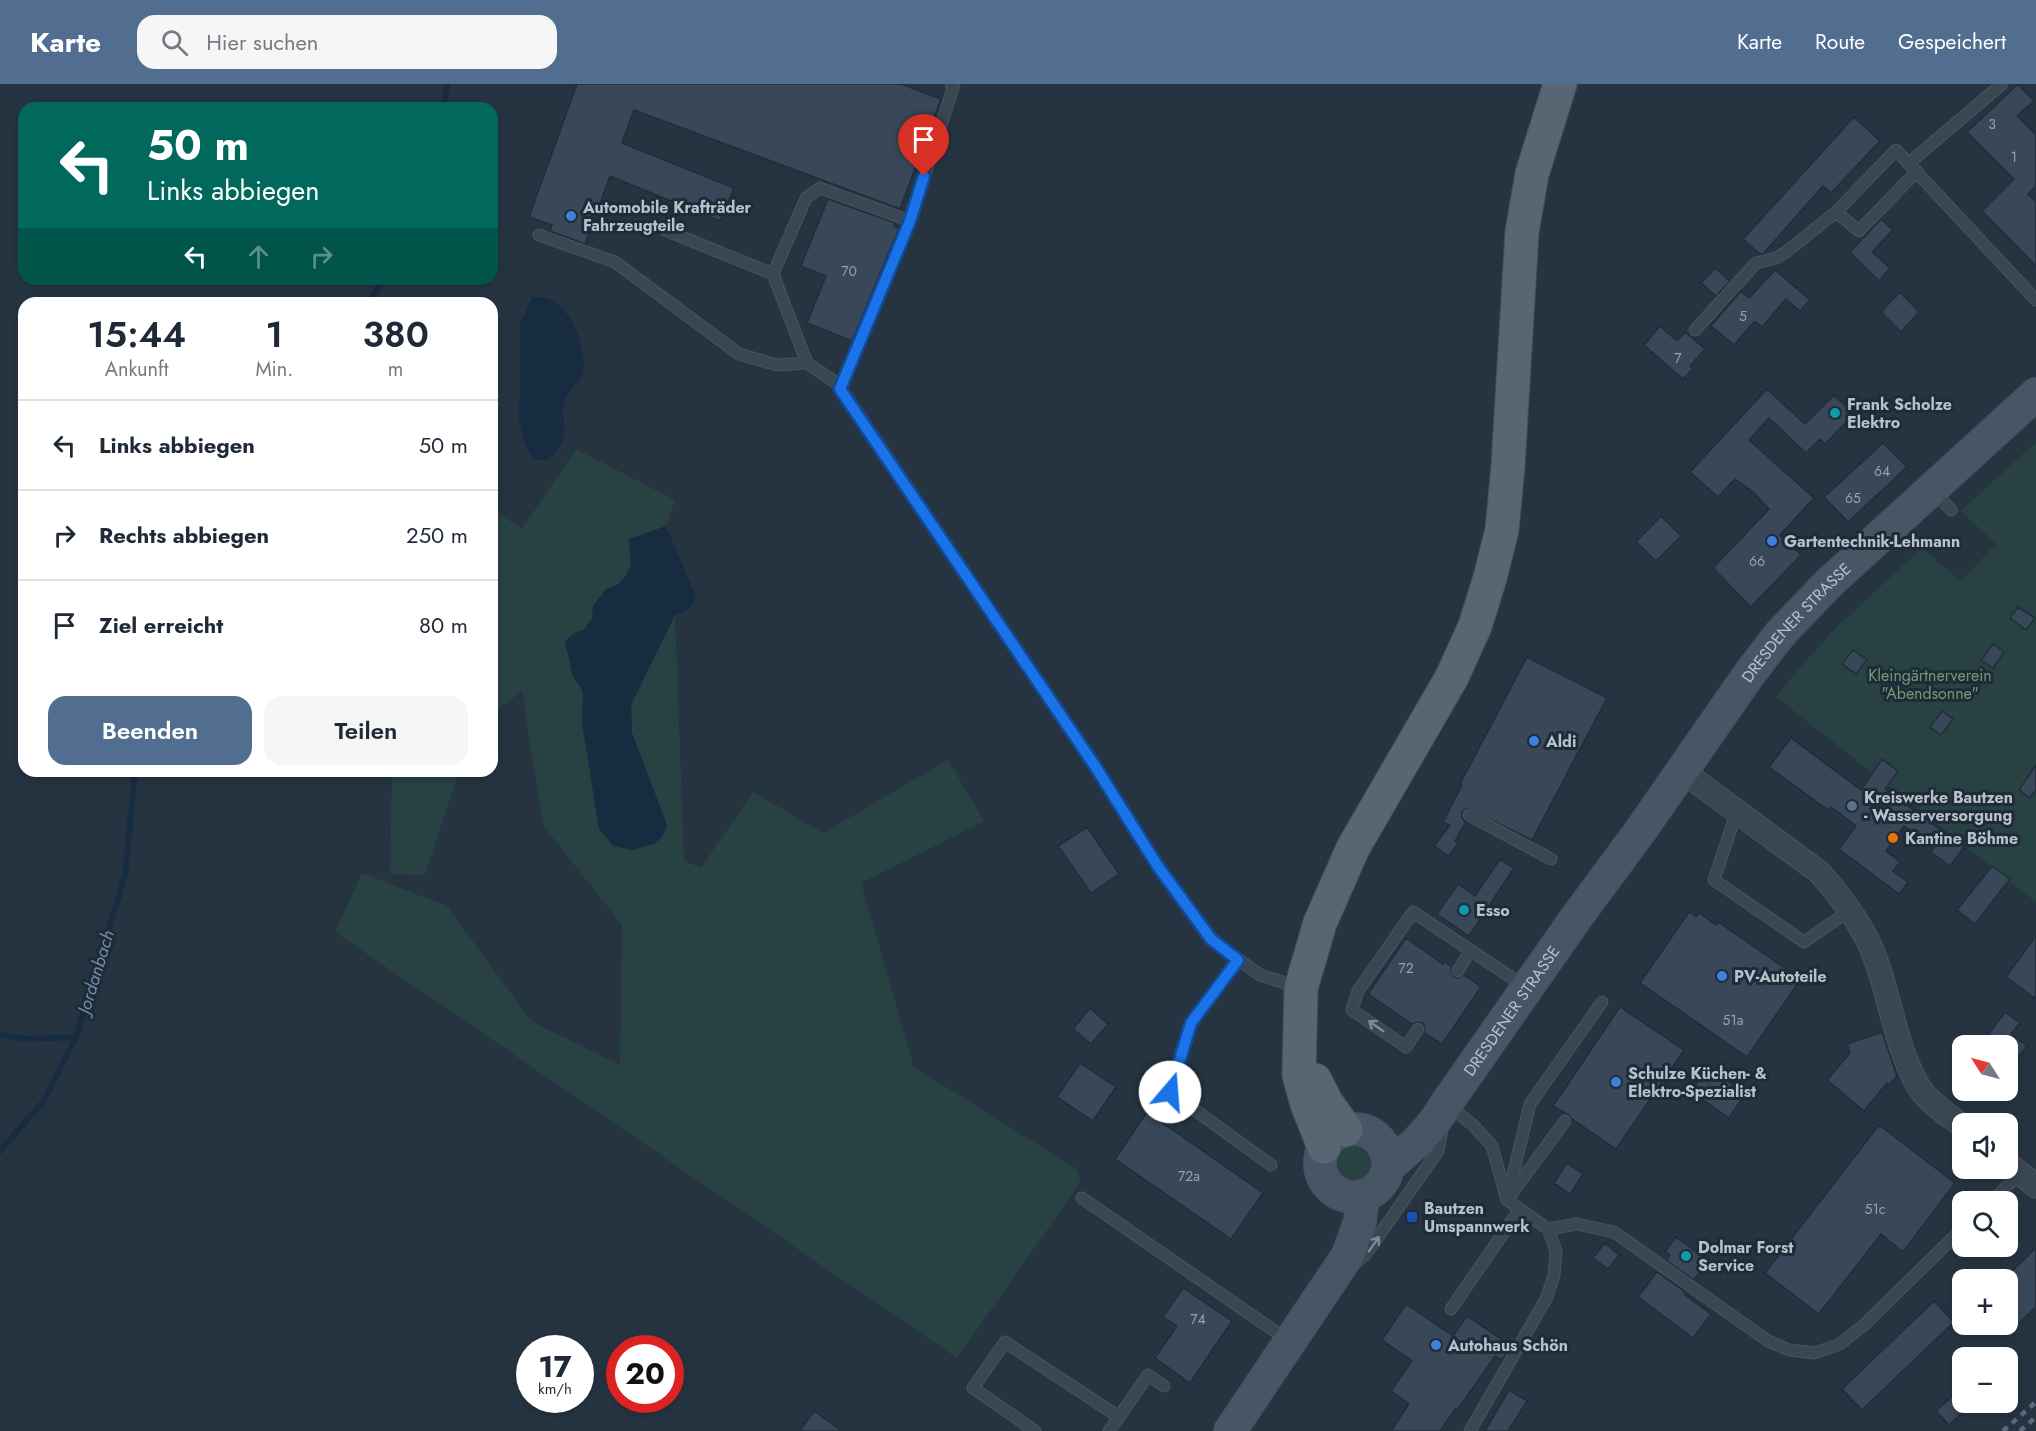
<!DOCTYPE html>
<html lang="de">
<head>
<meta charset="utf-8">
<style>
	:root { --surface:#fff; --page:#f6f6f7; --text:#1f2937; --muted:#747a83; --line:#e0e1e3; --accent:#516d8f }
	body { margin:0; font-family:Jost,sans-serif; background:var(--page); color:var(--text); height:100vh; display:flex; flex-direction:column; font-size:22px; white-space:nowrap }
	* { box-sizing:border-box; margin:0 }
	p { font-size:20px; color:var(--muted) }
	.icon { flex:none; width:33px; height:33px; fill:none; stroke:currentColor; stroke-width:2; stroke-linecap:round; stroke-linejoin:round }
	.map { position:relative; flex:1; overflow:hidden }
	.sheet { position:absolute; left:18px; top:213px; width:480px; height:480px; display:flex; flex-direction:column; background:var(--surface); border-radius:18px; box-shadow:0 3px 9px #0003 }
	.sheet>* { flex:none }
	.guide { position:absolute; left:18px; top:18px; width:480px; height:183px; border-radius:18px; box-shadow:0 3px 9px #0003; background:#00695c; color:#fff; overflow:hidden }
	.needle { width:39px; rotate:306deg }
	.fabs { position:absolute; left:1952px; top:951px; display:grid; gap:12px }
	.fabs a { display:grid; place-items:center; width:66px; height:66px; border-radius:12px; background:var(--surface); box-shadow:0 3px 9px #0003; font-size:30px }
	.speed { position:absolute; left:516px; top:1251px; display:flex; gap:12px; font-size:30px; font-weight:700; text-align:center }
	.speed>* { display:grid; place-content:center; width:78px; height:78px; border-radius:50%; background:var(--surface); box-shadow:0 3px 9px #0003; line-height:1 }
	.speed small { font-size:15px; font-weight:400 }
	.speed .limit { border:9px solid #d22; background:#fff; color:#111 }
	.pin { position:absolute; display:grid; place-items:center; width:51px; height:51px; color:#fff; margin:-62px -26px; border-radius:50% 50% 50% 0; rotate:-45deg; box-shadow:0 0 6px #0007 }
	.pin .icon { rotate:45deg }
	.me { position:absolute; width:66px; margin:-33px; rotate:18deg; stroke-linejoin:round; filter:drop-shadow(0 0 4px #0008) }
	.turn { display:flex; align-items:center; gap:21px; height:126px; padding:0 30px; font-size:27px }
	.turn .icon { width:78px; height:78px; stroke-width:2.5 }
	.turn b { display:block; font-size:42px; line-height:51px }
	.lanes { display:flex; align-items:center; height:57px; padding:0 30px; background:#0003; justify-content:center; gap:30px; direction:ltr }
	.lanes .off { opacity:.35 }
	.eta { display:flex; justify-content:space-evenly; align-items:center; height:102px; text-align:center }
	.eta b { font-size:36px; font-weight:600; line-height:42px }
	.primary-button { display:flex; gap:12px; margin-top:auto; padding:12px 30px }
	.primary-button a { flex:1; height:69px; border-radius:18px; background:var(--accent); color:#fff; font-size:24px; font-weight:600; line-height:69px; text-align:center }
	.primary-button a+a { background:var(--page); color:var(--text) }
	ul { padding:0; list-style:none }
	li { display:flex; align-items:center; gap:18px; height:90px; padding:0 30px; border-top:2px solid var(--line) }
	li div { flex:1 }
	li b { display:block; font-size:22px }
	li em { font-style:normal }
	header { display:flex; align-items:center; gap:36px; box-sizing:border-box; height:84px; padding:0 30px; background:var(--accent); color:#fff }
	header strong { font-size:28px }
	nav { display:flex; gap:33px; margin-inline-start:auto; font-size:21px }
	.search { width:420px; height:54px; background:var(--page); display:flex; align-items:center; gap:15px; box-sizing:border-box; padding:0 21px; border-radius:18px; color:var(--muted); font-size:22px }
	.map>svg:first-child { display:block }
	.green { fill:#284243 }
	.water { fill:#182c41 }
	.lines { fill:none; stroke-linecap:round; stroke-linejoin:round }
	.stream { stroke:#182c41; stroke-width:6 }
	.building { fill:#384858; stroke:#212d39; stroke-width:1.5 }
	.service-casing { stroke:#444f5b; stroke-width:13 }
	.minor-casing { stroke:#444f5b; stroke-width:25 }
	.secondary-casing { stroke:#444f5b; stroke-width:34 }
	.primary-casing { stroke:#444f5b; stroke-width:35 }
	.service { stroke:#3a4652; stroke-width:10 }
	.minor { stroke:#3a4652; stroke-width:22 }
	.secondary { stroke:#485565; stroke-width:32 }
	.primary { stroke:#586572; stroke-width:33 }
	.rail { stroke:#5c6a79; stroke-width:4.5; stroke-dasharray:6 6; stroke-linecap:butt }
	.oneway { stroke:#7f8a95 }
	.route-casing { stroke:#114b97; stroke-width:15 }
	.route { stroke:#1a73e8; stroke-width:10 }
	.shop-dot { fill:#3f7fe0; stroke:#1f2b37; stroke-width:2 }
	.culture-dot { fill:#0f9aa8; stroke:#1f2b37; stroke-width:2 }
	.service-dot { fill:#5c6f8a; stroke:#1f2b37; stroke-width:2 }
	.food-dot { fill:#e8710a; stroke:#1f2b37; stroke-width:2 }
	.transit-dot { fill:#1a4fb4; stroke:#1f2b37; stroke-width:2 }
	.labels { text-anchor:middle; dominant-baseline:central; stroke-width:6; stroke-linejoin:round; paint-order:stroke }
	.number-label { font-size:14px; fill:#95a1ad }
	.poi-label { font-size:16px; font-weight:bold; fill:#b7c1cc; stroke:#1f2b37; text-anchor:start }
	.street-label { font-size:16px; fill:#b7c1cc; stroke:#1f2b37 }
	.park-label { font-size:16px; fill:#6e9d75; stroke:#1f2b37 }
	.water-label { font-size:18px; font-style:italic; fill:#708eab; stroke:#1f2b37 }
</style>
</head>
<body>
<header>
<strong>Karte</strong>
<div class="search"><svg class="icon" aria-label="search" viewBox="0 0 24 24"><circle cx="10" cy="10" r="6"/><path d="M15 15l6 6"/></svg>Hier suchen</div>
<nav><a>Karte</a><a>Route</a><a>Gespeichert</a></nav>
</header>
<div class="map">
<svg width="2036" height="1347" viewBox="0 0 2036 1347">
	<rect width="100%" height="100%" fill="#263442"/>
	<path class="green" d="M 2036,358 L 2036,818 L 1776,613 L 1808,574 L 1839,541 L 1922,464 L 1961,497 L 1996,460 L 1961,427 Z
		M 576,365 L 675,416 L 666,442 L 629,455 L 631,481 L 625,493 L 617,501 L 606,505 L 593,522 L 592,535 L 584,546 L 573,550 L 572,590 L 583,608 L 582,639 L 662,753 L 667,741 L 632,649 L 631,621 L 675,531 L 684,777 L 701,784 L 753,708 L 823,749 L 948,676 L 984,737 L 861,799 L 914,983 L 1078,1086 L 1080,1099 L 957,1274 L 335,848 L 362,789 L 447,822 L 531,937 L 620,981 L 622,841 L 543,741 L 522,607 L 492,630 L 492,425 L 522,445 Z
		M 392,687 L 459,687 L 425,791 L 390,790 Z
		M1333 1079a22 22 0 1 1 44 0a22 22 0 1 1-44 0Z"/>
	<path class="water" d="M 538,213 C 541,213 544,213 547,214 C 571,221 589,268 582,290 C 580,299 568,306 565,317 C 562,325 564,331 564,340 C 566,356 559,366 547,376 L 537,376 L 530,370 L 523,355 L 518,329 L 520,307 L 520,240 L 532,214 Z
		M 666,442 L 696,513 L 690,525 L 675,531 L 631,621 L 632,649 L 667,741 L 662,753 L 654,760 L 632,766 L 613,762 L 599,745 L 582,639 L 583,608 L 572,590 L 565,557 L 573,550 L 584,545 L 592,535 L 593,522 L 606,505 L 617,501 L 625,493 L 631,481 L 629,455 Z"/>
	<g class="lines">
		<path class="stream" d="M 443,24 L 447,0
			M 369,219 L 383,195
			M 0,951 L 29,955 L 76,953
			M 0,1067 L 44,1017 L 76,953 L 125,792 L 135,687"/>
	</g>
	<path class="building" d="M 577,0 L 901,0 L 941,15 L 900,125 L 634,26 L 622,59 L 734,104 L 720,137 L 610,92 L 585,160 L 550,147 L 552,141 L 529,133 Z
		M 2018,0 L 2034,17 L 2017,32 L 2036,51 L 2036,102 L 2028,110 L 2036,118 L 2036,182 L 1982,127 L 2014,95 L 1967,48 Z
		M 1854,33 L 1880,57 L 1831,109 L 1823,102 L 1763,170 L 1760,170 L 1743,155 Z
		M 828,115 L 895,139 L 894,142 L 899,144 L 852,257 L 807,239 L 826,192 L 801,182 Z
		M 1881,135 L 1893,146 L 1872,168 L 1890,184 L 1879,197 L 1850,168 Z
		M 1715,184 L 1730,197 L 1716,212 L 1701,199 Z
		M 1775,186 L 1810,216 L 1800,227 L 1786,215 L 1762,243 L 1755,237 L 1734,261 L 1711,242 L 1741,207 L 1749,214 Z
		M 1900,208 L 1919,228 L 1901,248 L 1881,228 Z
		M 1660,242 L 1677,257 L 1685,248 L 1705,265 L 1690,282 L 1693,285 L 1683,295 L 1644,261 Z
		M 1767,305 L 1805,340 L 1834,311 L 1854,330 L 1825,360 L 1820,355 L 1806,369 L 1769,334 L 1749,356 L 1814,414 L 1780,451 L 1801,471 L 1751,523 L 1713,484 L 1769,425 L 1752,407 L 1735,395 L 1718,413 L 1690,388 Z
		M 1883,359 L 1907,383 L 1848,438 L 1824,413 Z
		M 1661,432 L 1681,452 L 1656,477 L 1636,458 Z
		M 2018,523 L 2035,534 L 2026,546 L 2010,534 Z
		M 1993,560 L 2004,568 L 1993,584 L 1981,576 Z
		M 1853,566 L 1867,576 L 1856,590 L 1842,580 Z
		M 1527,573 L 1607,614 L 1532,756 L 1468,724 L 1462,728 L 1462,734 L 1466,738 L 1455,757 L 1458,759 L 1449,772 L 1434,762 L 1450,741 L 1443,738 L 1462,701 L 1460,700 Z
		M 1942,627 L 1953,635 L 1941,651 L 1930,643 Z
		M 1791,654 L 1861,706 L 1882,675 L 1898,687 L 1885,705 L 1964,763 L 1950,782 L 1931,768 L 1934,764 L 1904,742 L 1886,767 L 1900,778 L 1893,787 L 1908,798 L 1899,810 L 1839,765 L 1856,742 L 1831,723 L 1828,726 L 1769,683 Z
		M 2036,681 L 2036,706 L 2030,714 L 2019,706 Z
		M 1087,743 L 1119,790 L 1091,809 L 1058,762 Z
		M 1500,775 L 1514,784 L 1469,852 L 1437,830 L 1458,800 L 1475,812 Z
		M 1992,782 L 2010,795 L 1975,840 L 1957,826 Z
		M 1689,828 L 1696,833 L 1699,829 L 1716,841 L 1718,838 L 1801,895 L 1747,973 L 1640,899 Z
		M 2036,852 L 2036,915 L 2006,893 Z
		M 1406,854 L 1443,880 L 1445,878 L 1452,883 L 1451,887 L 1454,893 L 1458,894 L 1464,891 L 1481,903 L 1442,960 L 1424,949 L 1425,945 L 1423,939 L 1418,938 L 1412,940 L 1368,910 Z
		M 1620,923 L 1684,966 L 1616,1065 L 1572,1035 L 1569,1031 L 1553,1022 Z
		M 1090,924 L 1108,940 L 1091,960 L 1073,945 Z
		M 2005,928 L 2020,939 L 2011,950 L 2027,962 L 2007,986 L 2007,962 L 1980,962 Z
		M 1882,948 L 1897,992 L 1889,1001 L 1887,999 L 1864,1027 L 1827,996 L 1850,969 L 1847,960 Z
		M 1080,979 L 1116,1003 L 1093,1037 L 1057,1013 Z
		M 1708,983 L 1745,1010 L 1729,1034 L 1691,1007 Z
		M 1147,1028 L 1263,1109 L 1231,1155 L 1115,1075 Z
		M 1879,1041 L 1955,1099 L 1903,1168 L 1881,1150 L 1819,1230 L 1765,1189 Z
		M 1567,1079 L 1583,1090 L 1570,1110 L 1554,1099 Z
		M 1676,1153 L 1708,1177 L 1694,1196 L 1666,1176 L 1670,1171 L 1665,1168 Z
		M 1605,1159 L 1619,1171 L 1608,1185 L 1593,1174 Z
		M 2036,1164 L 2036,1223 L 2017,1241 L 2007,1231 L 2007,1192 Z
		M 1657,1188 L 1685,1208 L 1684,1210 L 1711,1230 L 1693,1254 L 1638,1213 Z
		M 1183,1204 L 1232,1237 L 1190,1299 L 1155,1274 L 1177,1242 L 1163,1233 Z
		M 1934,1217 L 1954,1238 L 1862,1326 L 1842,1305 Z
		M 1406,1220 L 1453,1252 L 1467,1232 L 1511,1262 L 1502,1276 L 1495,1272 L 1458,1325 L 1456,1324 L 1440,1347 L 1391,1347 L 1409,1320 L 1391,1307 L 1412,1277 L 1382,1256 Z
		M 1962,1303 L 1962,1318 L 1974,1318 L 1949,1341 L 1936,1327 Z
		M 1509,1306 L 1527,1317 L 1508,1347 L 1485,1347 Z
		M 814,1327 L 842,1347 L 800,1347 Z"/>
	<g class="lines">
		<defs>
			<path id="service" d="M 1909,79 L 2002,0
				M 1917,87 L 1859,147 L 1836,128 L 1896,66 L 2036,216
				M 665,146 L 773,190
				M 539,151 L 615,178 L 739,270 L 777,281 L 807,279 L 773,190 L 806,114 L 820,104 L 910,137
				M 1695,246 L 1756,179 L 1776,174 L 1786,168 L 1836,128
				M 807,279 L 835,298 L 847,313 L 1095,682 L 1157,781 L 1211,855 L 1260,891 L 1298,903
				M 840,305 L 910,137 L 954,1 L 951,0
				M 1933,407 L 1951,426
				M 1737,727 L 1714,796 L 1804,858 L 1850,826
				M 1469,731 L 1551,775
				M 1238,876 L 1191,939 L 1170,1008 L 1271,1081
				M 1458,887 L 1470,867
				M 1418,945 L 1406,963 L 1352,926 L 1358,907 L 1413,828 L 1524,902
				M 1449,1022 L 1473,1041 L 1492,1062 L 1507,1116 L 1548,1145 L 1556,1167 L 1554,1192 L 1546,1215 L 1470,1347
				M 1565,1037 L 1507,1116 L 1530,1020 L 1602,918
				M 1082,1114 L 1289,1257
				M 1991,1118 L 2020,1089
				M 1548,1145 L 1577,1140 L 1614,1148 L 1768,1257 L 1789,1266 L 1815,1269 L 1840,1260 L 1865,1240 L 1962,1145
				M 1354,1180 L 1366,1170 L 1438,1067 L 1443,1041
				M 1451,1225 L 1520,1125
				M 1119,1333 L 1148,1291 L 1164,1302
				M 1035,1347 L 973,1304 L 1005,1258 L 1119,1333 L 1109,1347"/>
			<path id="minor" d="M 1682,687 L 1819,788 C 1837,808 1854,830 1867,855 C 1889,900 1892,953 1916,998 C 1926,1017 1946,1029 1962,1042
				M 2007,1079 L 2036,1102"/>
			<g id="secondary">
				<circle cx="1354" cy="1079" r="34"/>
				<path id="s1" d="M 1388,1083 C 1414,1061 1428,1050 1446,1020 L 1576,834 L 1641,746 L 1750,589 L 1781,549 L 1829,499 L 2036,310"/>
				<path d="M 1230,1347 L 1348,1171 L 1360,1137 L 1363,1112"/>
			</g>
			<path id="primary" d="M 1315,996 L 1326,1018 L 1346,1046
				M 1324,1063 L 1307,1020 L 1299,991 L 1301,904 L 1320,839 L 1353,764 L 1452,593 L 1475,542 L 1490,494 L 1502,446 L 1508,382 L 1522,148 L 1532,90 L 1560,0"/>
		</defs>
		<use href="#service" class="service-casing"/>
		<use href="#minor" class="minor-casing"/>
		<use href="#secondary" class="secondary-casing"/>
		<use href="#primary" class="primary-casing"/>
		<use href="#service" class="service"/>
		<use href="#minor" class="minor"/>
		<use href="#secondary" class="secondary"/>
		<use href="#primary" class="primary"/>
		<path class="rail" d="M 2003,1347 L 2036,1318
			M 2020,1347 L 2036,1333"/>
	</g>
	<defs><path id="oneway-shaft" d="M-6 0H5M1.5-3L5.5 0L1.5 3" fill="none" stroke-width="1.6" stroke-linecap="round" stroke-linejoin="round" transform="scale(1.5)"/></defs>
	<g class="oneway">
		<use href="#oneway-shaft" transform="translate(1376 942) rotate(-145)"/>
		<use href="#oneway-shaft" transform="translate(1374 1160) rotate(-55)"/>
	</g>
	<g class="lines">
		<defs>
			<path id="route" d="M 924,92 L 910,137 L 840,305 L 1095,682 L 1157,781 L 1211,855 L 1238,876 L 1191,939 L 1170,1008"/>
		</defs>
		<use href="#route" class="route-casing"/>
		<use href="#route" class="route"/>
	</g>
	<g class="shop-dot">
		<circle cx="571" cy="132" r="6"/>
		<circle cx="1772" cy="457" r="6"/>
		<circle cx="1534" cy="657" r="6"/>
		<circle cx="1722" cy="892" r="6"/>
		<circle cx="1616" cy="998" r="6"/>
		<circle cx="1436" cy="1261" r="6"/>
	</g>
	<g class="culture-dot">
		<circle cx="1835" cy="329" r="6"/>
		<circle cx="1464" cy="826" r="6"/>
		<circle cx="1686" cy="1172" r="6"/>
	</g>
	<circle class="service-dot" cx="1852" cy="722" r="6"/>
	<circle class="food-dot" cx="1893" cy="754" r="6"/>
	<rect class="transit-dot" x="1406" y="1127" width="12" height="12" rx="3"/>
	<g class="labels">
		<g class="number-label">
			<text x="1992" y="40">3</text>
			<text x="2014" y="73">1</text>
			<text x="849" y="187">70</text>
			<text x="1743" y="232">5</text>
			<text x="1678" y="274">7</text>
			<text x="1882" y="387">64</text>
			<text x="1853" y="414">65</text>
			<text x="1757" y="477">66</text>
			<text x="1406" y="884">72</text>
			<text x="1733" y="936">51a</text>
			<text x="1189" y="1092">72a</text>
			<text x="1875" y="1125">51c</text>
			<text x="1198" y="1235">74</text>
		</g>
		<g class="poi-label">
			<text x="583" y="123">Automobile Krafträder<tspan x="583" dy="18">Fahrzeugteile</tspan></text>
			<text x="1847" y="320">Frank Scholze<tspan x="1847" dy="18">Elektro</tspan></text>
			<text x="1784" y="457">Gartentechnik-Lehmann</text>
			<text x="1546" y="657">Aldi</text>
			<text x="1864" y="713">Kreiswerke Bautzen<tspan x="1864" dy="18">- Wasserversorgung</tspan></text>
			<text x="1905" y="754">Kantine Böhme</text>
			<text x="1476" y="826">Esso</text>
			<text x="1734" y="892">PV-Autoteile</text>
			<text x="1628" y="989">Schulze Küchen- &amp;<tspan x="1628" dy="18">Elektro-Spezialist</tspan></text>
			<text x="1424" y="1124">Bautzen<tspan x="1424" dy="18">Umspannwerk</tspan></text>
			<text x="1698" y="1163">Dolmar Forst<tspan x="1698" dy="18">Service</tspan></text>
			<text x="1448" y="1261">Autohaus Schön</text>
		</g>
		<g class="street-label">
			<text stroke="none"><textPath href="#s1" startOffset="682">DRESDENER STRASSE</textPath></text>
			<text stroke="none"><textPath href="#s1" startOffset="200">DRESDENER STRASSE</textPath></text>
		</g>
		<g class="park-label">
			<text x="1930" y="591">Kleingärtnerverein<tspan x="1930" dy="18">"Abendsonne"</tspan></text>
		</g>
		<g class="water-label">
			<text transform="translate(96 888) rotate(-73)">Jordanbach</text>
		</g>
	</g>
</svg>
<div class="fabs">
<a><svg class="needle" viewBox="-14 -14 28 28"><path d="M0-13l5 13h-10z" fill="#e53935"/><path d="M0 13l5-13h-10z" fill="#747a83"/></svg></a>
<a><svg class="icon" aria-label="sound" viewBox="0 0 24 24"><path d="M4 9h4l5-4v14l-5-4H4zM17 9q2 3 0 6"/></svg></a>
<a><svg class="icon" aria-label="search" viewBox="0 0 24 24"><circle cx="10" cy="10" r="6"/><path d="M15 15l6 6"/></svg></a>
<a>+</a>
<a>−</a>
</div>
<div class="speed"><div>17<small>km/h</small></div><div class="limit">20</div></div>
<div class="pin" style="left:924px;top:92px;background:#d93025"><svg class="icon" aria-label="arrive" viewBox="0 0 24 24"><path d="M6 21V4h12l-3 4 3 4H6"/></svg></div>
<svg class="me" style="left:1170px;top:1008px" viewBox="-20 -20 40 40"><circle r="19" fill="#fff"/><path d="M0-13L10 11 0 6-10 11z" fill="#1a73e8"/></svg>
<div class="guide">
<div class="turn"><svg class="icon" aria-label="left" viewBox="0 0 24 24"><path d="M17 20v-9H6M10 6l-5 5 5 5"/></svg><div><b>50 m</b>Links abbiegen</div></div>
<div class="lanes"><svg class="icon" aria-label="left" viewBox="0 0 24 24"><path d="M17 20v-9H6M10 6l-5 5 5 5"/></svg><svg class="icon off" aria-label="ahead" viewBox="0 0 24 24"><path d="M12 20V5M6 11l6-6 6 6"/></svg><svg class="icon off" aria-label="right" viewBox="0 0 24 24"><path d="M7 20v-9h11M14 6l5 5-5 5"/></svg></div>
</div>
<section class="sheet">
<div class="eta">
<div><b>15:44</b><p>Ankunft</p></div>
<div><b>1</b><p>Min.</p></div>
<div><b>380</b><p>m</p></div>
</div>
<ul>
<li><svg class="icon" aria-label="left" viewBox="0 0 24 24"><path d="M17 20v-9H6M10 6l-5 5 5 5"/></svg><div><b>Links abbiegen</b></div><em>50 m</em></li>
<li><svg class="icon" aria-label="right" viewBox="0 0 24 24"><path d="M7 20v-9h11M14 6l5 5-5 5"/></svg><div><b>Rechts abbiegen</b></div><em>250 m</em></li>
<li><svg class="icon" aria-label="arrive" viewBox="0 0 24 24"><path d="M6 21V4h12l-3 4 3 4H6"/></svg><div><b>Ziel erreicht</b></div><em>80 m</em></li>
</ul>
<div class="primary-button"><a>Beenden</a><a>Teilen</a></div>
</section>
</div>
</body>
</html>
